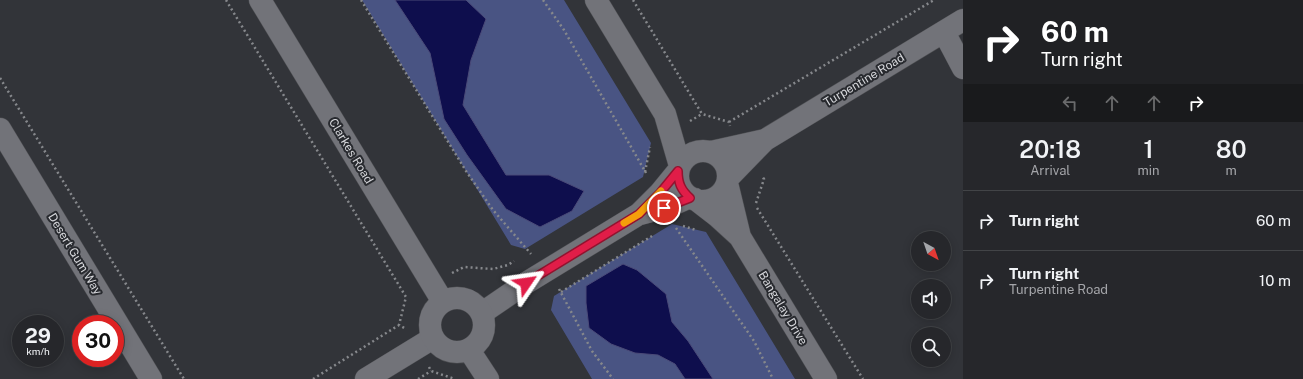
<!DOCTYPE html>
<html lang="en">
<head>
<meta charset="utf-8">
<style>
	:root { --surface:#26272b; --page:#2e2f33; --text:#f1f3f6; --muted:#a4a5a9; --line:#424447 }
	body { margin:0; font-family:"Public Sans",sans-serif; background:var(--page); color:var(--text); height:100vh; display:flex; flex-direction:column; font-size:15px; white-space:nowrap }
	* { box-sizing:border-box; margin:0 }
	p { font-size:13px; color:var(--muted) }
	.icon { flex:none; width:22px; height:22px; fill:none; stroke:currentColor; stroke-width:2; stroke-linecap:round; stroke-linejoin:round }
	.map { position:relative; flex:1; overflow:hidden }
	.details { display:flex; flex-direction:column; background:var(--surface); width:340px }
	.details>* { flex:none }
	.banner { background:#202124; color:#fff; overflow:hidden }
	.needle { width:26px; rotate:140deg }
	.fabs { position:absolute; left:911px; top:231px; display:grid; gap:8px }
	.fabs a { display:grid; place-items:center; width:40px; height:40px; border-radius:50%; background:var(--surface); box-shadow:0 2px 10px #0003,0 0 0 1px var(--line); font-size:20px }
	.speed { position:absolute; left:12px; top:315px; display:flex; gap:8px; font-size:20px; font-weight:700; text-align:center }
	.speed>* { display:grid; place-content:center; width:52px; height:52px; border-radius:50%; background:var(--surface); box-shadow:0 2px 10px #0003,0 0 0 1px var(--line); line-height:1 }
	.speed small { font-size:10px; font-weight:400 }
	.speed .limit { border:6px solid #d22; background:#fff; color:#111 }
	.pin { position:absolute; display:grid; place-items:center; width:34px; height:34px; color:#fff; margin:-17px; border:2px solid #fff; border-radius:50%; box-shadow:0 1px 4px #0007 }
	.me { position:absolute; width:44px; margin:-22px; rotate:58deg; stroke-linejoin:round; filter:drop-shadow(0 0 3px #0008) }
	.turn { display:flex; align-items:center; gap:14px; height:84px; padding:0 12px; font-size:18px }
	.turn .icon { width:52px; height:52px; stroke-width:2.5 }
	.turn b { display:block; font-size:28px; line-height:34px }
	.lanes { display:flex; align-items:center; height:38px; padding:0 12px; background:#0003; justify-content:center; gap:20px; direction:ltr }
	.lanes .off { opacity:.35 }
	.eta { display:flex; justify-content:space-evenly; align-items:center; height:68px; text-align:center }
	.eta b { font-size:24px; font-weight:600; line-height:28px }
	ul { padding:0; list-style:none }
	li { display:flex; align-items:center; gap:12px; height:60px; padding:0 12px; border-top:1px solid var(--line) }
	li div { flex:1 }
	li b { display:block; font-size:15px }
	li em { font-style:normal }
	main { display:flex; flex:1; min-height:0 }
	.map>svg:first-child { display:block }
	.green { fill:#495483 }
	.water { fill:#0e0e4d; stroke:#4a4a78 }
	.lines { fill:none; stroke-linecap:round; stroke-linejoin:round }
	.minor-casing { stroke:#4f5054; stroke-width:23 }
	.tertiary-casing { stroke:#4f5054; stroke-width:23 }
	.path { stroke:#86888c; stroke-width:2.5; stroke-dasharray:2 3; stroke-linecap:butt }
	.minor { stroke:#727379; stroke-width:22 }
	.tertiary { stroke:#727379; stroke-width:22 }
	.route-casing { stroke:#92132f; stroke-width:10 }
	.route { stroke:#e11d48; stroke-width:7 }
	.slow { stroke:#f59e0b; stroke-width:7 }
	.labels { text-anchor:middle; dominant-baseline:central; stroke-width:4; stroke-linejoin:round; paint-order:stroke }
	.street-label { font-size:12px; fill:#d6d7db; stroke:#282a2f }
</style>
</head>
<body>
<main>
<div class="map">
<svg width="963" height="379" viewBox="0 0 963 379">
	<rect width="100%" height="100%" fill="#323439"/>
	<path class="green" d="M 362,0 L 564,0 L 651,143 L 643,177 L 525,249 L 511,245 Z
		M 672,224 L 706,232 L 795,379 L 592,379 L 551,310 L 554,296 Z"/>
	<path class="water" d="M 395,0 L 466,0 L 486,19 L 471,60 L 463,105 L 506,175 L 549,175 L 584,191 L 572,211 L 540,227 L 506,209 L 467,155 L 444,119 L 430,53 Z
		M 623,264 L 637,270 L 666,294 L 672,322 L 688,341 L 713,379 L 685,379 L 675,364 L 658,355 L 635,353 L 611,344 L 589,328 L 586,303 L 586,286 Z"/>
	<g class="lines">
		<defs>
			<path id="minor" d="M 596,0 L 665,114 L 680,166
				M 944,32 L 963,68
				M 0,129 L 151,379
				M678 176a25 25 0 1 1 50 0a25 25 0 1 1-50 0Z
				M 711,152 L 765,140
				M 728,178 L 765,140 L 963,20
				M 727,183 L 740,237
				M 695,199 L 717,216 L 740,237 L 826,379
				M 640,214 L 670,206 L 690,197
				M 482,313 L 526,283 L 639,214 L 660,193 L 678,171
				M 366,379 L 433,338"/>
			<path id="tertiary" d="M 260,0 L 443,302
				M430 325a27 27 0 1 1 54 0a27 27 0 1 1-54 0Z
				M 469,350 L 488,379"/>
		</defs>
		<use href="#minor" class="minor-casing"/>
		<use href="#tertiary" class="tertiary-casing"/>
		<path class="path" d="M 226,0 L 406,297 L 399,325 L 406,329
			M 361,0 L 466,171 L 493,210 L 531,254
			M 543,0 L 564,30 L 646,173
			M 633,0 L 702,114 L 729,122 L 730,126
			M 0,78 L 184,379
			M 690,121 L 702,114
			M 729,122 L 934,0
			M 645,172 L 650,147
			M 756,203 L 764,179 L 762,176
			M 757,208 L 863,379
			M 683,226 L 696,230
			M 676,228 L 754,341 L 773,379
			M 452,273 L 464,267 L 493,269 L 508,265 L 514,261
			M 559,289 L 592,351 L 613,379
			M 561,292 L 652,236
			M 429,367 L 431,371 L 455,379
			M 313,379 L 399,325
			M 418,379 L 431,371"/>
		<use href="#minor" class="minor"/>
		<use href="#tertiary" class="tertiary"/>
	</g>
	<g class="lines">
		<defs>
			<path id="route" d="M 526,283 L 639,214 L 660,193 L 678,171 C 678,183 681,190 690,198 L 664,208"/>
		</defs>
		<use href="#route" class="route-casing"/>
		<use href="#route" class="route"/>
		<path class="slow" d="M 624,223 L 639,214 L 661,191"/>
	</g>
	<g class="labels">
		<g class="street-label">
			<text transform="translate(864 80) rotate(-31)">Turpentine Road</text>
			<text transform="translate(351 151) rotate(59)">Clarkes Road</text>
			<text transform="translate(75 254) rotate(59)">Desert Gum Way</text>
			<text transform="translate(783 308) rotate(59)">Bangalay Drive</text>
		</g>
	</g>
</svg>
<div class="fabs">
<a><svg class="needle" viewBox="-14 -14 28 28"><path d="M0-13l5 13h-10z" fill="#e53935"/><path d="M0 13l5-13h-10z" fill="#a4a5a9"/></svg></a>
<a><svg class="icon" aria-label="sound" viewBox="0 0 24 24"><path d="M4 9h4l5-4v14l-5-4H4zM17 9q2 3 0 6"/></svg></a>
<a><svg class="icon" aria-label="search" viewBox="0 0 24 24"><circle cx="10" cy="10" r="6"/><path d="M15 15l6 6"/></svg></a>
</div>
<div class="speed"><div>29<small>km/h</small></div><div class="limit">30</div></div>
<div class="pin" style="left:664px;top:208px;background:#d93025"><svg class="icon" aria-label="arrive" viewBox="0 0 24 24"><path d="M6 21V4h12l-3 4 3 4H6"/></svg></div>
<svg class="me" style="left:526px;top:283px" viewBox="-20 -20 40 40"><path d="M0-17L14 15 0 8-14 15z" fill="#e11d48" stroke="#fff" stroke-width="4"/></svg>
</div>
<section class="details">
<div class="banner">
<div class="turn"><svg class="icon" aria-label="right" viewBox="0 0 24 24"><path d="M7 20v-9h11M14 6l5 5-5 5"/></svg><div><b>60 m</b>Turn right</div></div>
<div class="lanes"><svg class="icon off" aria-label="left" viewBox="0 0 24 24"><path d="M17 20v-9H6M10 6l-5 5 5 5"/></svg><svg class="icon off" aria-label="ahead" viewBox="0 0 24 24"><path d="M12 20V5M6 11l6-6 6 6"/></svg><svg class="icon off" aria-label="ahead" viewBox="0 0 24 24"><path d="M12 20V5M6 11l6-6 6 6"/></svg><svg class="icon" aria-label="right" viewBox="0 0 24 24"><path d="M7 20v-9h11M14 6l5 5-5 5"/></svg></div>
</div>
<div class="eta">
<div><b>20:18</b><p>Arrival</p></div>
<div><b>1</b><p>min</p></div>
<div><b>80</b><p>m</p></div>
</div>
<ul>
<li><svg class="icon" aria-label="right" viewBox="0 0 24 24"><path d="M7 20v-9h11M14 6l5 5-5 5"/></svg><div><b>Turn right</b></div><em>60 m</em></li>
<li><svg class="icon" aria-label="right" viewBox="0 0 24 24"><path d="M7 20v-9h11M14 6l5 5-5 5"/></svg><div><b>Turn right</b><p>Turpentine Road</p></div><em>10 m</em></li>
</ul>
</section>
</main>
</body>
</html>
